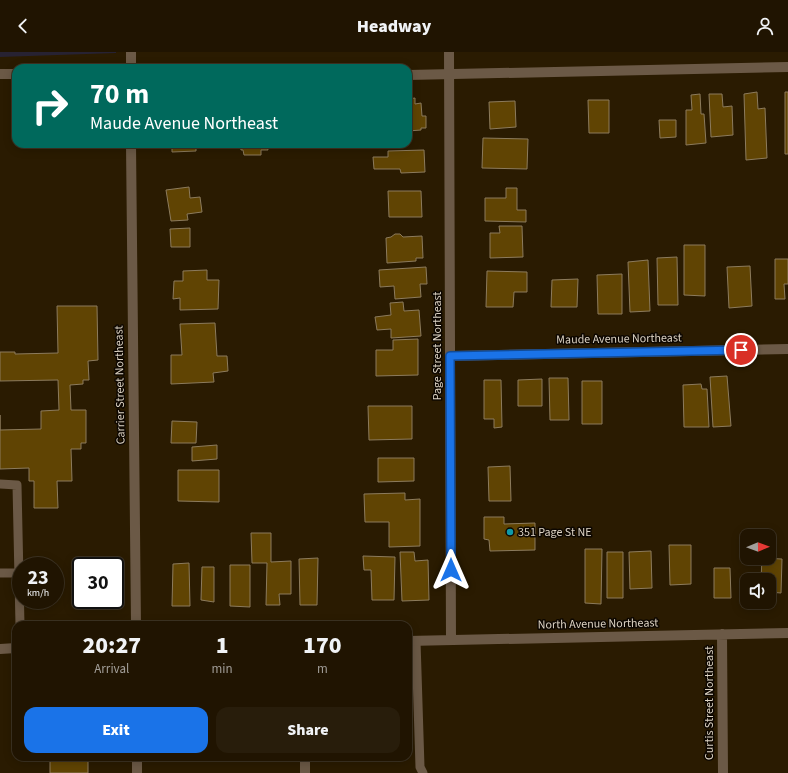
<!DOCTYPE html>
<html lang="en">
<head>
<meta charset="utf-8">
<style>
	:root { --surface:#201401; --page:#281d0b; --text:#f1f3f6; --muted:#a29e99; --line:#3d3323; --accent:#1a73e8 }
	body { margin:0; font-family:"Source Sans 3",sans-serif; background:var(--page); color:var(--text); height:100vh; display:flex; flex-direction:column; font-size:15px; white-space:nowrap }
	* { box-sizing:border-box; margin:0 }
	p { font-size:13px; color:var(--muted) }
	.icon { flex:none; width:22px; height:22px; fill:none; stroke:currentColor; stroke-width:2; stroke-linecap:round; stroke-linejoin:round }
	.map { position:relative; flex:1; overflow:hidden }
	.sheet { position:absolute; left:12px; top:569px; width:400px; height:140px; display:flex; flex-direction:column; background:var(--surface); border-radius:12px; box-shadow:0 2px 10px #0003,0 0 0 1px var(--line) }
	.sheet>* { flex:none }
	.hud { position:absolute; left:12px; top:12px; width:400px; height:84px; border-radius:12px; box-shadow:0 2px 10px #0003,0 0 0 1px var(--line); background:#00695c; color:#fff; overflow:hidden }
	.needle { width:26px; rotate:89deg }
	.buttons { position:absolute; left:740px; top:477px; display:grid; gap:8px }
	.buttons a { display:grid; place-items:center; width:36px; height:36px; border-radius:8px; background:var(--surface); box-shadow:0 2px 10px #0003,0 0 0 1px var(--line); font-size:20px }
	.speed { position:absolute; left:12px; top:505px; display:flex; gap:8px; font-size:20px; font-weight:700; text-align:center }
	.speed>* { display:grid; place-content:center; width:52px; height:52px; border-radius:50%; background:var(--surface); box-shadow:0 2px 10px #0003,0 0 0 1px var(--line); line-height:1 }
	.speed small { font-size:10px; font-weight:400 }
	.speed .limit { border:2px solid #111; border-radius:6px; background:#fff; color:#111 }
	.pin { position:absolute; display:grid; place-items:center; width:34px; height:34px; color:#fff; margin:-17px; border:2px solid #fff; border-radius:50%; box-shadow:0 1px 4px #0007 }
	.me { position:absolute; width:44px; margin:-22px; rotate:0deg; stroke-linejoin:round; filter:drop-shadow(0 0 3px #0008) }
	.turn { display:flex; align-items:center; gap:14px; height:84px; padding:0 12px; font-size:18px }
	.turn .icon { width:52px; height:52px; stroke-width:2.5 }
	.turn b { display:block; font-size:28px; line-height:34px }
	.eta { display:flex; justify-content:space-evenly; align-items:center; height:68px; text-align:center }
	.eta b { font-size:24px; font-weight:800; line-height:28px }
	.button { display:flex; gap:8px; margin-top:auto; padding:8px 12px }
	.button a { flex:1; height:46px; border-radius:12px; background:var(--accent); color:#fff; font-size:16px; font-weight:800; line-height:46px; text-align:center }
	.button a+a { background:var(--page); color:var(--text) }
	header { display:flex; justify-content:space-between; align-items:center; height:52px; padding:0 12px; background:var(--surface); font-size:18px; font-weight:800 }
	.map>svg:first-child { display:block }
	.education { fill:#272232 }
	.building { fill:#604403; stroke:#8c7b5d }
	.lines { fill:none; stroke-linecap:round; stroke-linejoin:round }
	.service { stroke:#6b5946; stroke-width:9 }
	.minor { stroke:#6b5946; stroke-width:10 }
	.tertiary { stroke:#6b5946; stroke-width:10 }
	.route-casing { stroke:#114b97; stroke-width:10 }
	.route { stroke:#1a73e8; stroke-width:7 }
	.culture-dot { fill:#0f9aa8; stroke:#0d0701; stroke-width:1.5 }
	.labels { text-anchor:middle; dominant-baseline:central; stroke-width:3; stroke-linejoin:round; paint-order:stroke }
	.street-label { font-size:12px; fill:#ddd3c3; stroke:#0d0701 }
	.poi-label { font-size:12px; fill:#ddd3c3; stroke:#0d0701; text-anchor:start }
</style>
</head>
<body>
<header><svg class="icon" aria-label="back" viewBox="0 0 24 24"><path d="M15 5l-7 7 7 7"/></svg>Headway<svg class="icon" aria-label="person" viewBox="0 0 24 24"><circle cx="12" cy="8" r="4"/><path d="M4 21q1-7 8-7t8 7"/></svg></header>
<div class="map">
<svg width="788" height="721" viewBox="0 0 788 721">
	<rect width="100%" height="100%" fill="#2a1b01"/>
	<path class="education" d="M 0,0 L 116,0 L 116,1 L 0,5 Z"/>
	<path class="building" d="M 757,40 L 758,57 L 765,56 L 767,106 L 746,108 L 744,42 Z
		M 785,40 L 788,40 L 788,102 L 785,102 Z
		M 700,42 L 701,62 L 704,62 L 706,91 L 686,93 L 686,58 L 692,58 L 691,43 Z
		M 709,42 L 722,42 L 723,55 L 732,54 L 733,83 L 711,85 Z
		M 415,46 L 415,52 L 421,51 L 422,64 L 426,64 L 426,76 L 421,76 L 421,78 L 408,79 L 408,47 Z
		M 588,48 L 609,48 L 609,81 L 589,81 Z
		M 515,49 L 516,75 L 490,77 L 489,50 Z
		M 659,68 L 676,68 L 676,85 L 660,86 Z
		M 483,86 L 528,87 L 527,117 L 482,116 Z
		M 172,92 L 196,92 L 196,99 L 172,100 Z
		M 240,92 L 267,92 L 268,98 L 261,98 L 261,103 L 244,103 L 243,98 L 241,98 Z
		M 289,92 L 299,92 L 299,94 L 289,94 Z
		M 424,98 L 425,120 L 401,121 L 400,117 L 374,117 L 373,105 L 388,105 L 388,99 Z
		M 189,135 L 190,146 L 200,145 L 202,160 L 187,162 L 188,168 L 171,169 L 166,138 Z
		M 506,136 L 517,136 L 517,158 L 526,158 L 526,170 L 485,169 L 485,146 L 506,146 Z
		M 388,139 L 421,139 L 422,165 L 389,165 Z
		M 499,174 L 522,174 L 523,205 L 490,206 L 490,181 L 500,181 Z
		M 190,176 L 190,195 L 171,195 L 170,177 Z
		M 395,182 L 400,182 L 403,185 L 422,184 L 423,206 L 416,206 L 416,209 L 387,211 L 386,186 L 391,185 Z
		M 684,193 L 705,193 L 705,244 L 684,243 Z
		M 677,205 L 678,253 L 658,253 L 657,206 Z
		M 775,207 L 788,207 L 788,232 L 784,232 L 785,247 L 775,247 Z
		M 648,208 L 650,259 L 630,260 L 628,210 Z
		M 750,214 L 752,254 L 729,256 L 727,215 Z
		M 426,215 L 427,232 L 420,232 L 421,245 L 395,247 L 394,234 L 380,235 L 379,218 Z
		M 207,218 L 207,228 L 219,228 L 218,257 L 180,258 L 180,246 L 173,247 L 174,229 L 183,229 L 183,219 Z
		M 487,219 L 527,220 L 527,240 L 514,240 L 513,255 L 486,255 Z
		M 622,222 L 622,262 L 598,262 L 597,223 Z
		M 578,227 L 577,255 L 551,255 L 552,228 Z
		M 403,250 L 404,259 L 419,258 L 421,284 L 391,286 L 391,277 L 377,278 L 375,265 L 391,263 L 390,251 Z
		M 57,254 L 97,254 L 98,308 L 88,309 L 89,328 L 83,328 L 83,332 L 70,333 L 71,358 L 86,358 L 86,391 L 81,391 L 81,397 L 71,397 L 72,429 L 57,429 L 58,456 L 34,456 L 34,429 L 29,429 L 29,416 L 0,417 L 0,363 L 0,378 L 41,377 L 41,359 L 59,358 L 58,328 L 0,329 L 0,300 L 15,300 L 15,302 L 58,301 Z
		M 215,271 L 217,304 L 227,304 L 228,319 L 213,321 L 214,330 L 171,332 L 171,303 L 182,303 L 180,272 Z
		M 418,287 L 418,323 L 376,324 L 376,298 L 393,298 L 393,288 Z
		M 727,324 L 731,374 L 713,375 L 710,325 Z
		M 549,326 L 568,326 L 569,368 L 550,368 Z
		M 542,327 L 542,354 L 518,354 L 518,328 Z
		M 484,328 L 501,328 L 502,375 L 494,376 L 494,367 L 484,367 Z
		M 582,329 L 602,329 L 602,372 L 582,372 Z
		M 701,332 L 702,337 L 707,337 L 709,375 L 684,375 L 683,333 Z
		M 368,354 L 412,354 L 412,387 L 369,388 Z
		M 172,369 L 197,370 L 196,391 L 171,391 Z
		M 217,393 L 217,407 L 192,409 L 192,395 Z
		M 378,406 L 414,406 L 414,429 L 378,430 Z
		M 510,414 L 511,449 L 489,449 L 488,415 Z
		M 178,418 L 219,418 L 219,450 L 178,449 Z
		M 405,441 L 405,448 L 420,447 L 420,494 L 389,495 L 389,470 L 365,470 L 364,442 Z
		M 484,465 L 504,465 L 504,472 L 535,471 L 535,498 L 490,499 L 489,488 L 484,487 Z
		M 251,481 L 271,481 L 271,510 L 291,509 L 291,542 L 279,542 L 280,553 L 266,553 L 267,511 L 252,511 Z
		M 669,493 L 691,493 L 691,532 L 670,533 Z
		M 585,497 L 602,497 L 601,552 L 585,551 Z
		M 651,499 L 652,536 L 630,537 L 629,500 Z
		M 400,500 L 414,500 L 415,509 L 428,508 L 429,548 L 402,549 Z
		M 607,500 L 623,500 L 623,546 L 607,546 Z
		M 363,504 L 395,505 L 394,548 L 372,548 L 371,518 L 364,518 Z
		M 318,506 L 317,553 L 300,553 L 299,507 Z
		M 762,506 L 782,507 L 781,541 L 769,540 L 769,528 L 761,528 Z
		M 189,511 L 190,554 L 172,554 L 173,512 Z
		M 230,513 L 250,513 L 250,555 L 230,554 Z
		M 202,515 L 214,515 L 214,550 L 201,548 Z
		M 714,516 L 730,516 L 731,546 L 714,546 Z
		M 50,705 L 88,705 L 88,721 L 50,721 Z"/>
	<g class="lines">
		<path class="service" d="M 0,432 L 17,433 L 20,573
			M 0,521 L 18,521
			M 416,589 L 420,715 L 423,721"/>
		<path class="minor" d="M 449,0 L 451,588
			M 131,16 L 131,0
			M 131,92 L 136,573
			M 450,304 L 788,297
			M 722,582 L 723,721
			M 408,589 L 788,581
			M 0,597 L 16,596
			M 137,705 L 137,721
			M 305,705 L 305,721"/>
		<path class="tertiary" d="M 0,22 L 16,22
			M 408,23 L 788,15"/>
	</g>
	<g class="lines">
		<defs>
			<path id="route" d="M 451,518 L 450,304 L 741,298"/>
		</defs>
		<use href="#route" class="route-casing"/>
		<use href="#route" class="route"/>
	</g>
	<circle class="culture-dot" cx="510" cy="480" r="4"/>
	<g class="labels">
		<g class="street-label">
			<text transform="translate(619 287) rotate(-1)">Maude Avenue Northeast</text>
			<text transform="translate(437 294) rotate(-90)">Page Street Northeast</text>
			<text transform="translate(120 333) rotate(-91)">Carrier Street Northeast</text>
			<text transform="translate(598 572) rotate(-1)">North Avenue Northeast</text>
			<text transform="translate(709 651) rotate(-90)">Curtis Street Northeast</text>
		</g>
		<g class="poi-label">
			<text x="518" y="480">351 Page St NE</text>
		</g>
	</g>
</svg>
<div class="buttons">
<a><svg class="needle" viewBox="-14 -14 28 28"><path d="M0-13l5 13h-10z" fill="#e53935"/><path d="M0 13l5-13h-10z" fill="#a29e99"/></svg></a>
<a><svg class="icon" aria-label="sound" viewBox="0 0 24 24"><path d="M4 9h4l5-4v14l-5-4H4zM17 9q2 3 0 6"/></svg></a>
</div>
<div class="speed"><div>23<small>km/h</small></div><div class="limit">30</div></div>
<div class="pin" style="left:741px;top:298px;background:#d93025"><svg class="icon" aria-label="arrive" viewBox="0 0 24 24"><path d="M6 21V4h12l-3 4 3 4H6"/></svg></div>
<svg class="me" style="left:451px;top:518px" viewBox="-20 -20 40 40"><path d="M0-17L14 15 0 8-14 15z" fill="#1a73e8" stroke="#fff" stroke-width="4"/></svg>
<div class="hud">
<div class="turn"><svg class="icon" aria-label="right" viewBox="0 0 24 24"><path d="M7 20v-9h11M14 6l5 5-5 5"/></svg><div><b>70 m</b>Maude Avenue Northeast</div></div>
</div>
<section class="sheet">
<div class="eta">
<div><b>20:27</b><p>Arrival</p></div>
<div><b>1</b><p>min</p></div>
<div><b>170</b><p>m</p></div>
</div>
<div class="button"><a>Exit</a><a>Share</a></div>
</section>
</div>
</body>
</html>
